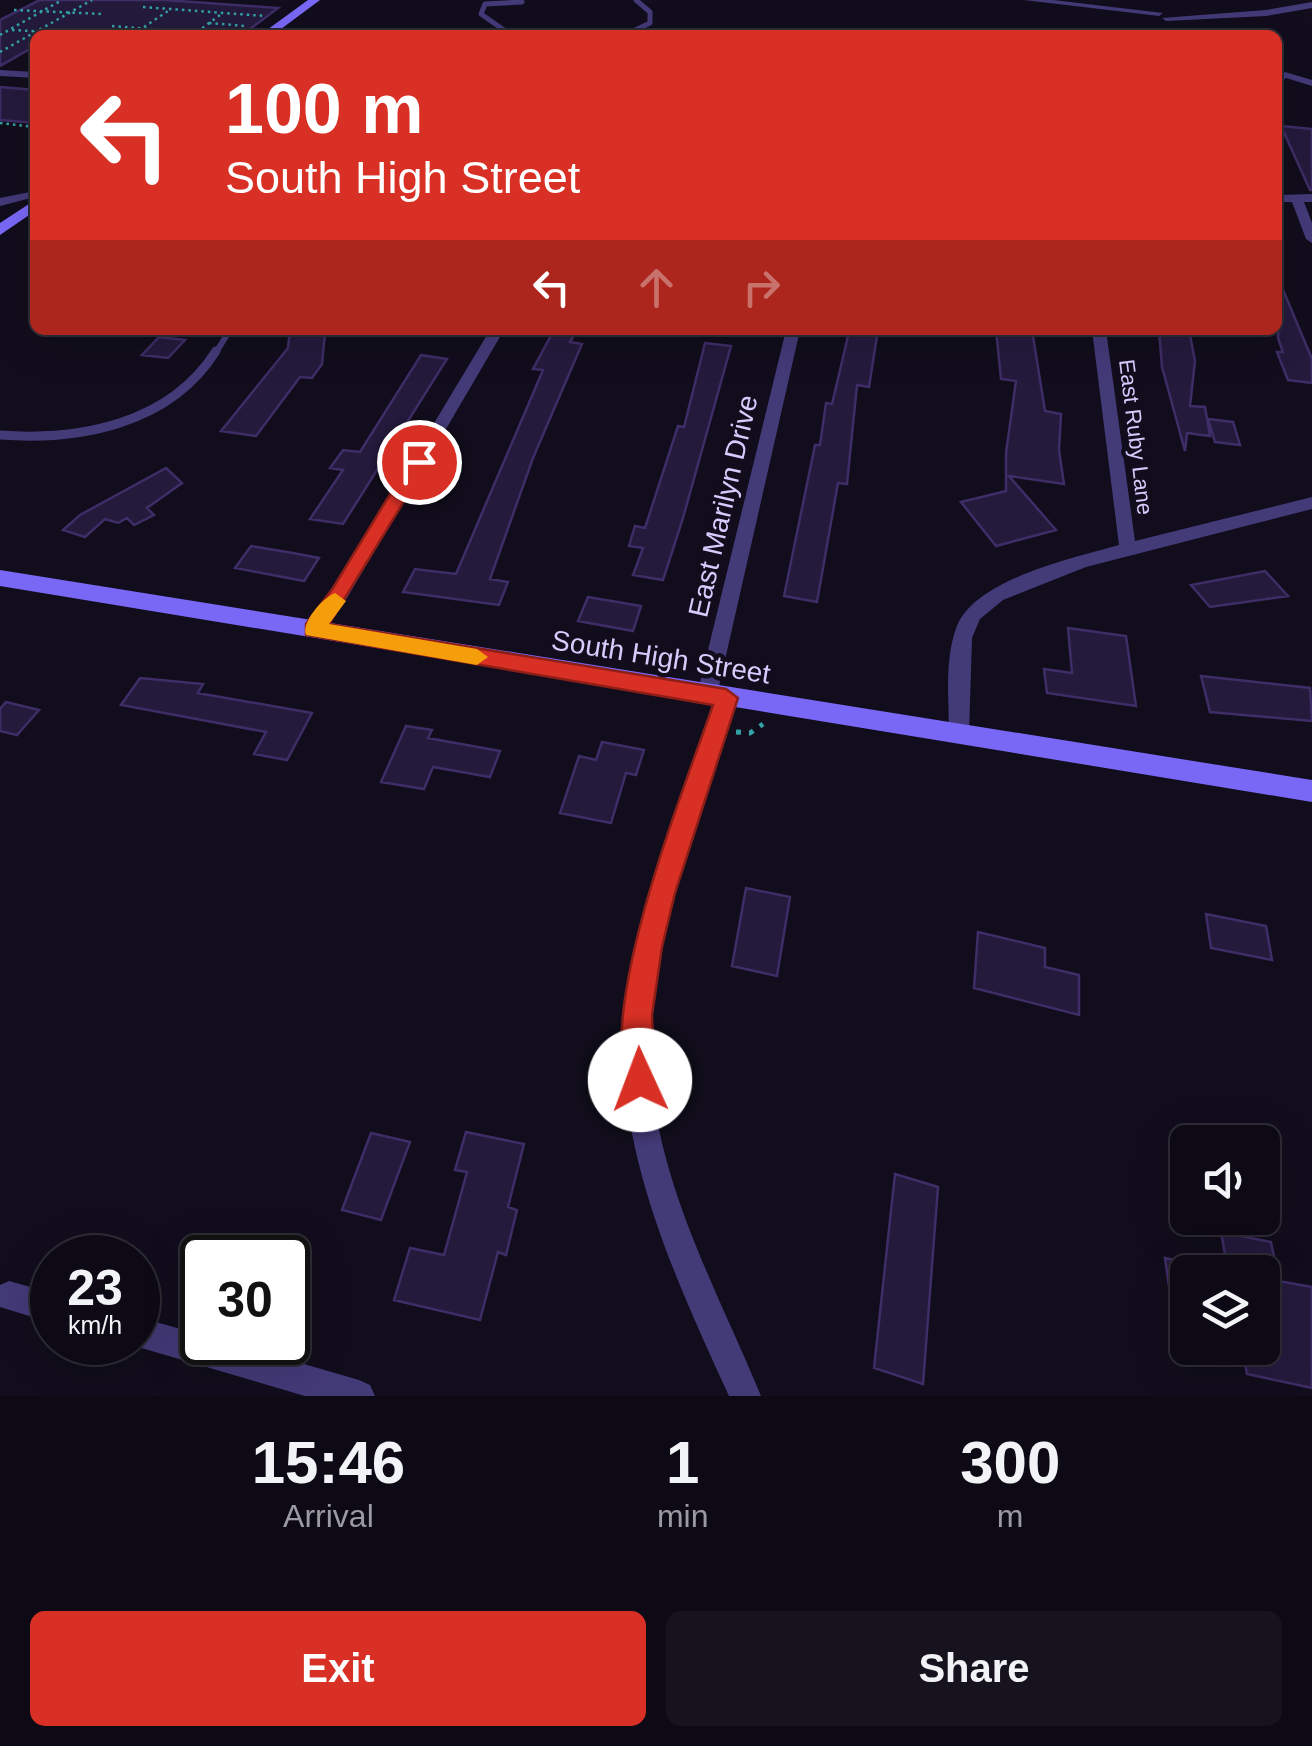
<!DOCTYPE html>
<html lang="en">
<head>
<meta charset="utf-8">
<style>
	:root { --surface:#0d0a15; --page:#16131e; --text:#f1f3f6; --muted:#9a9aa0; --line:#2d2b34; --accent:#d93025 }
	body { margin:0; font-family:Helvetica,sans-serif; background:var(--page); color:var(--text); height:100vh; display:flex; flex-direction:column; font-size:38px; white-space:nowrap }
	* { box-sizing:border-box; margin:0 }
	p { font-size:32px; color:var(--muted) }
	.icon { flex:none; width:55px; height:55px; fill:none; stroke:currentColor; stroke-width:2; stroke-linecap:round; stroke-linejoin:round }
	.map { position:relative; height:1396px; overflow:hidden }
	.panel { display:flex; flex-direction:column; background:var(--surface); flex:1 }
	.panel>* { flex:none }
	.banner { position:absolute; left:30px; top:30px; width:1252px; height:305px; border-radius:15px; box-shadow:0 10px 40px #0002,0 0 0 2px var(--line); background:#d93025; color:#fff; overflow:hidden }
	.tools { position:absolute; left:1170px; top:1125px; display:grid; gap:20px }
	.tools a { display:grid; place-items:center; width:110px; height:110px; border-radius:15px; background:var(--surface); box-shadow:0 10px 40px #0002,0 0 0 2px var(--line); font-size:50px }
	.speed { position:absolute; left:30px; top:1235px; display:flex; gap:20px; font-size:50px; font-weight:700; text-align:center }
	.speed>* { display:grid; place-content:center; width:130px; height:130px; border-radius:50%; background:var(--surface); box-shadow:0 10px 40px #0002,0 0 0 2px var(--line); line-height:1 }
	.speed small { font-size:25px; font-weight:400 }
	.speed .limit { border:5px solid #111; border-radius:15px; background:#fff; color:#111 }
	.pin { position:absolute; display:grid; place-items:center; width:85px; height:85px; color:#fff; margin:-42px; border:5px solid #fff; border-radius:50%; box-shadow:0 2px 10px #0007 }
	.me { position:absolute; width:110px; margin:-55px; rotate:358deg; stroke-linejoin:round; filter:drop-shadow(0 0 8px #0008) }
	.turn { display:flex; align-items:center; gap:35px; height:210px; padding:0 30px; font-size:45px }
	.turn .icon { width:130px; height:130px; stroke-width:2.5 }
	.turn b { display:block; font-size:70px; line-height:85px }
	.lanes { display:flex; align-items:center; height:95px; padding:0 30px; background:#0003; justify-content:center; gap:50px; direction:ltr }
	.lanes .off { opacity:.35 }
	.eta { display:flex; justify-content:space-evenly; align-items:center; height:170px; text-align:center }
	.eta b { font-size:60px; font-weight:700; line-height:70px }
	.action { display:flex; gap:20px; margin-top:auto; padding:20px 30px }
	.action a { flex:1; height:115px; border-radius:15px; background:var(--accent); color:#fff; font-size:40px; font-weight:700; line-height:115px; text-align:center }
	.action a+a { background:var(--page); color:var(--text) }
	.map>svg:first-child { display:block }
	.building { fill:#241a3c; stroke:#3e2d66; stroke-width:2.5 }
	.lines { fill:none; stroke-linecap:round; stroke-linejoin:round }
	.path-far1 { stroke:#34a2a6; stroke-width:2.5; stroke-dasharray:2.5 4; stroke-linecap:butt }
	.path { stroke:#34a2a6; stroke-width:5; stroke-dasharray:5 8; stroke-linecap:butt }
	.lane-far2 { stroke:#433a78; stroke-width:5 }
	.lane-far1 { stroke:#433a78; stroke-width:6 }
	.lane { stroke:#433a78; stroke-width:9 }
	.street { fill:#433a78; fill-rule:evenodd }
	.secondary { fill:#7968f5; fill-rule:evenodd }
	.route { fill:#d93025; stroke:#8d1f18; stroke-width:2.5 }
	.slow { fill:#f59e0b }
	.labels { text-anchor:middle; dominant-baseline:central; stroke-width:9; stroke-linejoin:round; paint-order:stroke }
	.far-street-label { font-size:22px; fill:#d5cbfc; stroke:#110d1c }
	.street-label { font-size:28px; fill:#d5cbfc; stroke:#110d1c }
</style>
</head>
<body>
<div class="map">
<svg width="1312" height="1396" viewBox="0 0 1312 1396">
	<rect width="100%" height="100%" fill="#110d1c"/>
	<path class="building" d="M 40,0 L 165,0 L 278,8 L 242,35 L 35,35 L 35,46 L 0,66 L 0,20 Z
		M 0,87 L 35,90 L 35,123 L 0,120 Z
		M 1281,126 L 1312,129 L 1312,190 L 1310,190 Z
		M 1281,285 L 1312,359 L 1312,383 L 1288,380 L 1277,352 L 1283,352 L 1278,338 Z
		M 290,330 L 325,333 L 322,364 L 312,378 L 300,377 L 256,436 L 221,431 L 288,348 Z
		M 554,330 L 577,330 L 570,342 L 582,344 L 533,458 L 490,579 L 508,582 L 499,605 L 403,592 L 415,569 L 456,574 L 543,370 L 533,369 Z
		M 996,330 L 1032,330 L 1045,411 L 1061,414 L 1059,450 L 1064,484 L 1009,476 L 1056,530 L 996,546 L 961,502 L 1006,491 L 1006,453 L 1016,381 L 1001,379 Z
		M 1159,330 L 1189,330 L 1195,361 L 1190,406 L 1205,407 L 1210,436 L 1187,433 L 1185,451 L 1162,367 Z
		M 849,332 L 877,336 L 869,387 L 857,385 L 847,484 L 838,483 L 817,602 L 784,596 L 815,445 L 820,445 L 826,403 L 832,404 Z
		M 159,337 L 185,340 L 168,358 L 142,355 Z
		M 705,343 L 731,346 L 683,518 L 663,580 L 633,575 L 643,548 L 629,546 L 635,526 L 645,528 L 678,426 L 684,427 Z
		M 421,355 L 447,359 L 343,524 L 310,519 L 343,470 L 330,468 L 343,450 L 360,452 Z
		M 1208,419 L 1233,422 L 1240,445 L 1215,442 Z
		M 166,468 L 182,483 L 147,508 L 154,515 L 134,525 L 127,518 L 118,523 L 105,519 L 85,537 L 63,530 L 80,515 Z
		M 251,546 L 293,553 L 319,558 L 304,581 L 235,568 Z
		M 1265,571 L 1288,596 L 1210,607 L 1191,585 Z
		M 588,597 L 641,606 L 633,631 L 578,621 Z
		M 1068,628 L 1126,636 L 1136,706 L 1047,693 L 1044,669 L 1072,673 Z
		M 1201,676 L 1310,688 L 1312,721 L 1210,712 Z
		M 140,678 L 203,684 L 198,693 L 312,713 L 287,760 L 254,754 L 266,732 L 121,705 Z
		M 6,702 L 39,710 L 17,735 L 0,731 L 0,709 Z
		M 406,726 L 432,730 L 428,738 L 500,751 L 490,777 L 433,767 L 424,789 L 381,782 Z
		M 602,742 L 644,750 L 636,775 L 626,773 L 611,823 L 560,813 L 579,756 L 596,760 Z
		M 746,888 L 790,897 L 777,976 L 732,966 Z
		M 1206,914 L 1266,926 L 1272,960 L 1211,948 Z
		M 978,932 L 1045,948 L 1045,967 L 1079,975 L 1079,1015 L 974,988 Z
		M 466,1132 L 524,1144 L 508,1207 L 517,1210 L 506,1255 L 498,1252 L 480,1320 L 394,1300 L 410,1248 L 444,1255 L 467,1172 L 455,1170 Z
		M 371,1133 L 410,1142 L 381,1220 L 342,1210 Z
		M 895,1174 L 938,1187 L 923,1384 L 874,1368 Z
		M 1221,1232 L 1271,1242 L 1277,1272 L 1228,1272 Z
		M 1165,1258 L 1188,1263 L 1188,1328 L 1175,1329 Z
		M 1262,1278 L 1312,1287 L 1312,1388 L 1247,1374 L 1242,1348 L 1262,1348 Z"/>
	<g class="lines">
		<path class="path-far1" d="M 143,7 L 265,16
			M 14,10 L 102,14
			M 209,23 L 245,26
			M 112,26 L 228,35
			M 144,27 L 168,11
			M 12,30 L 69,33
			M 197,32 L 220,15
			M 0,35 L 62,0
			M 241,35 L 245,33
			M 0,52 L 92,0
			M 0,123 L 35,127"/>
		<path class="path" d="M 736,732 L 750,733 L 763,724"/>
		<path class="lane-far2" d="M 511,35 L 481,14 L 485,4 L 522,2
			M 625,35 L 650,23 L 650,12 L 636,0"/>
		<path class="lane-far1" d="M 215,354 L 230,330"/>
		<path class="lane" d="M 0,435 C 80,441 170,424 216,351"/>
		<path class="street" d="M 1024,0 L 1053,0 L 1163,13 L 1159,16 Z
			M 1312,2 L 1312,8 L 1266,16 L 1166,21 L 1162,18 L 1266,10 Z
			M 0,70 L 35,72 L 35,78 L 0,76 Z
			M 1285,72 L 1312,80 L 1312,86 L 1286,78 L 1278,83 L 1278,76 Z
			M 35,191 L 35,197 L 0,206 L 0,198 Z
			M 1312,194 L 1312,202 L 1304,202 L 1312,223 L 1312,243 L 1306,239 L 1292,202 L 1278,202 L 1278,195 Z
			M 490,330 L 504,330 L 347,598 L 320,635 L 306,635 L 304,630 L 306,625 L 335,588 Z
			M 786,330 L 800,330 L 717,695 L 714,701 L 700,701 L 697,695 Z
			M 1092,330 L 1106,330 L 1135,541 L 1312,497 L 1312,509 L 1086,567 L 1003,600 L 980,619 L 972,638 L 969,734 L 966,740 L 952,740 L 949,734 C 949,699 944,659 957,626 C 976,579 1073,558 1119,545 Z
			M 726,690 L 733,692 L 736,698 C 699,810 644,939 650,1059 C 655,1180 716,1287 761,1396 L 729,1396 C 675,1278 612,1144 625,1011 C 637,904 681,799 716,698 L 719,692 Z
			M 9,1281 L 52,1293 L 52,1323 L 0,1307 L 0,1285 Z
			M 138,1317 L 202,1335 L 202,1342 L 228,1342 L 359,1380 L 370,1385 L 375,1396 L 305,1396 L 138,1347 L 127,1342 L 138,1342 Z"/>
		<path class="secondary" d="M 308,0 L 320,0 L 273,35 L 260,35 Z
			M 35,200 L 35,211 L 0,235 L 0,223 Z
			M 0,570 L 1312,780 L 1312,802 L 0,586 Z"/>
	</g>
	<path class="route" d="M 419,456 L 428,462 L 329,624 L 726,689 L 738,698 L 675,893 L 662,947 L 652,1015 L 655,1080 L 650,1091 L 640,1095 L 629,1091 C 595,1009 684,790 713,705 L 306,635 L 306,624 L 333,588 L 412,458 Z"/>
	<path class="slow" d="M 335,593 L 346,601 L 329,624 L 477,649 L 488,657 L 477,665 L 306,635 C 301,623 322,598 335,593 Z"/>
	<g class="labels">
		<g class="far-street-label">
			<text transform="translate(1136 437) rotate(83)">East Ruby Lane</text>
		</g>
		<g class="street-label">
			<text transform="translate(723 506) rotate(-77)">East Marilyn Drive</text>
			<text transform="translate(661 657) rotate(9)">South High Street</text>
		</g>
	</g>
</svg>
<div class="tools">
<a><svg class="icon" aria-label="sound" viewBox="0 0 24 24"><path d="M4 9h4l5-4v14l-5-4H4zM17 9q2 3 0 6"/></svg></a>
<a><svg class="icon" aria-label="layers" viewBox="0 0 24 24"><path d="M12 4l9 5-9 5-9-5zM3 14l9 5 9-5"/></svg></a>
</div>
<div class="speed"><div>23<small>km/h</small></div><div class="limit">30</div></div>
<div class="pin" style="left:419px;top:462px;background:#d93025"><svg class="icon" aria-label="arrive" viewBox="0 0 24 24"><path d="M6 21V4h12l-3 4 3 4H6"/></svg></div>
<svg class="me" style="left:640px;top:1080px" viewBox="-20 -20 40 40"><circle r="19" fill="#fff"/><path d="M0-13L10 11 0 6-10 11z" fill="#d93025"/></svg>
<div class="banner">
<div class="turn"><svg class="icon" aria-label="left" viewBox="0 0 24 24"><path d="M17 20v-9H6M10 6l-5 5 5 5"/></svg><div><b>100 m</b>South High Street</div></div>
<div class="lanes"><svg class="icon" aria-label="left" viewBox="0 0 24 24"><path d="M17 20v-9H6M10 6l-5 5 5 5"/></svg><svg class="icon off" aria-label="ahead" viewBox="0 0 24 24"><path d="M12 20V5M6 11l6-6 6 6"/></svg><svg class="icon off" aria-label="right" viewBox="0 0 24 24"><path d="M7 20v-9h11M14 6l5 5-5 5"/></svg></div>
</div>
</div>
<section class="panel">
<div class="eta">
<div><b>15:46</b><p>Arrival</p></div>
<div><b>1</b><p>min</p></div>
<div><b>300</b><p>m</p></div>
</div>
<div class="action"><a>Exit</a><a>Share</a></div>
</section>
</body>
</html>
